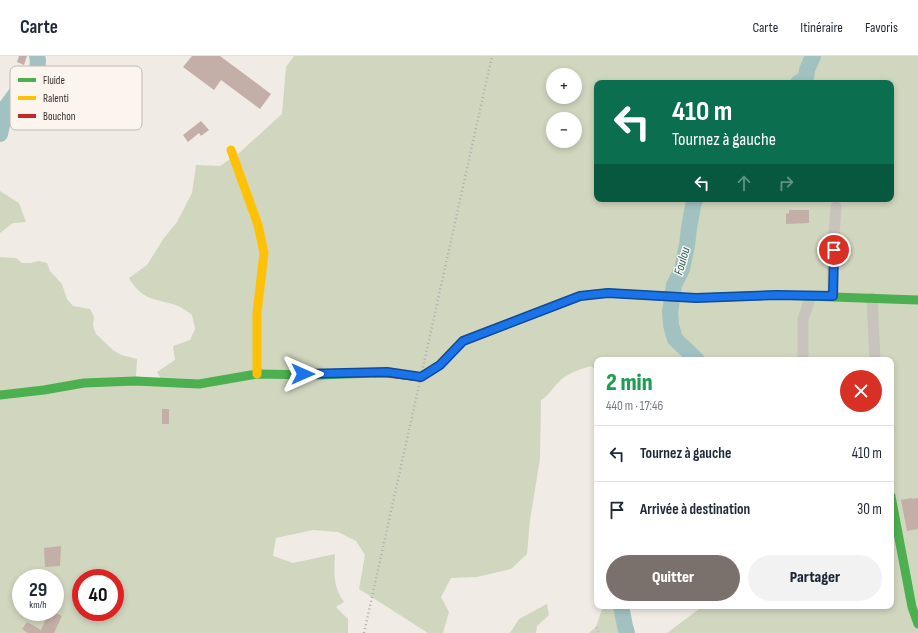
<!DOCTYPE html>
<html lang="fr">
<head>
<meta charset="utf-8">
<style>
	:root { --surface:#fff; --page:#f2f2f3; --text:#1f2937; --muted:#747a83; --line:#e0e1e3; --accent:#7a716c }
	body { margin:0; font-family:"Sofia Sans Condensed",sans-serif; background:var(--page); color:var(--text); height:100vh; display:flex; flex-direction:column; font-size:15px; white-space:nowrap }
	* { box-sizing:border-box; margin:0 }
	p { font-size:13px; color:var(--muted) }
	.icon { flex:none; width:22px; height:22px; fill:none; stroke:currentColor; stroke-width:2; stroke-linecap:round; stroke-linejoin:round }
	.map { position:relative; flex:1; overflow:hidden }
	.drawer { position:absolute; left:594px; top:301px; width:300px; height:252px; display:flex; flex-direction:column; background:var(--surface); border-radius:8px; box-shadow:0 2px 6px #0003 }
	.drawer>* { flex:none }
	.hud { position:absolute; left:594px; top:24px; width:300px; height:122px; border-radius:8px; box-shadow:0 2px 6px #0003; background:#0b6e4f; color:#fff; overflow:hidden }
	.fabs { position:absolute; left:546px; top:12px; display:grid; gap:8px }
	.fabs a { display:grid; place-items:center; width:36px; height:36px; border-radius:50%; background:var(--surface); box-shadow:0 2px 6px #0003; font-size:20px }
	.speed { position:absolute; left:12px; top:513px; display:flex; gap:8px; font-size:20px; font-weight:700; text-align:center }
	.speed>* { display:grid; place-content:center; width:52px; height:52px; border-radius:50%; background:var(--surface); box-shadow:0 2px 6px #0003; line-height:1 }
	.speed small { font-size:10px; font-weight:400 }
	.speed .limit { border:6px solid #d22; background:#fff; color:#111 }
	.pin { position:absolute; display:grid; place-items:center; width:34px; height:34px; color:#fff; margin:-17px; border:2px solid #fff; border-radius:50%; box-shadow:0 1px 4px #0007 }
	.me { position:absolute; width:44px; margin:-22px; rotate:90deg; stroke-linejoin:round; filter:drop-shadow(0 0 3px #0008) }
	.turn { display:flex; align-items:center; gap:14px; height:84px; padding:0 12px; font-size:18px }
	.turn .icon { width:52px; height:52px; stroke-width:2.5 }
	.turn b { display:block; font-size:28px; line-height:34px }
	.lanes { display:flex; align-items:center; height:38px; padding:0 12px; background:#0003; justify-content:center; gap:20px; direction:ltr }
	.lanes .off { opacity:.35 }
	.round { display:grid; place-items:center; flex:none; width:42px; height:42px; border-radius:21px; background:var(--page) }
	.head { display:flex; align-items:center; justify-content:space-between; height:68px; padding:0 12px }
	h1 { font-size:24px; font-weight:800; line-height:30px; color:#1e9e55 }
	.primary-button { display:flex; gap:8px; margin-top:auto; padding:8px 12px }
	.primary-button a { flex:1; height:46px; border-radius:24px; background:var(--accent); color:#fff; font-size:16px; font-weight:800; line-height:46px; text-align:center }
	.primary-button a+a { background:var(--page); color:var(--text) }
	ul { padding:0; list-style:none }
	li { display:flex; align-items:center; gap:12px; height:56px; padding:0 12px; border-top:1px solid var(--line) }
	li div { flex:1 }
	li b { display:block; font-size:15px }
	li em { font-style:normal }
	header { display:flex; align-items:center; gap:24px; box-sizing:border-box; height:56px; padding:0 20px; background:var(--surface); border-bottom:1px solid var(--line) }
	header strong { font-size:19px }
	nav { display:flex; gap:22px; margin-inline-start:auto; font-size:14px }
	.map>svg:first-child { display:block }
	.green { fill:#d1d6bf; fill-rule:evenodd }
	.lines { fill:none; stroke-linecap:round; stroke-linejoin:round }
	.river { stroke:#a1c2c1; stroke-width:16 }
	.building { fill:#c3afa7 }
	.path { stroke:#c2bbb6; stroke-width:1.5; stroke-dasharray:2 2; stroke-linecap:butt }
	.street { stroke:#c9c3be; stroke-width:11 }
	.fast { stroke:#4caf50; stroke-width:9 }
	.slow { stroke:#ffc107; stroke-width:9 }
	.jam { stroke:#c62828; stroke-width:9 }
	.rail { stroke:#b1aca8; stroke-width:2.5; stroke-dasharray:1 3; stroke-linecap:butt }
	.route-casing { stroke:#114b97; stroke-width:10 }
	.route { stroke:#1a73e8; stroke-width:7 }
	.labels { text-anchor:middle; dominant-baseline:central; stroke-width:3; stroke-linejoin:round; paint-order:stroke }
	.water-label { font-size:13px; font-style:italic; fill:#1f5a5e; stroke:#fbf5ee }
	.key { fill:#fbf5ee; stroke:#c1bab4; stroke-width:1 }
	.key-label { font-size:11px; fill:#3b302b }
</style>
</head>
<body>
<header>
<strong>Carte</strong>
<nav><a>Carte</a><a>Itinéraire</a><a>Favoris</a></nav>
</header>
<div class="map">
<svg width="918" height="577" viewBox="0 0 918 577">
	<rect width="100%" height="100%" fill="#f0ebe5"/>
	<path class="green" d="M 294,0 L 918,0 L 918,577 L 667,577 L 703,550 L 891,550 L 891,304 L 597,304 L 597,315 L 591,310 C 581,313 571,316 562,323 C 554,329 550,339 541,344 L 540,403 L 530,464 L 527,498 L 511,513 L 477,521 L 451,522 L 441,541 L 449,556 L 443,577 L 428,577 L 359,533 L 365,499 L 356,485 L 338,476 L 313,474 L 276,482 L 273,500 L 293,507 L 335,498 C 334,516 333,531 344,546 L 336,551 L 348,563 L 348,577 L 0,577 L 0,201 L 16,202 L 22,207 L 31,207 L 39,205 L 47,207 L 50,215 L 62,228 L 67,243 L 73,250 L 90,253 L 94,261 L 93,270 L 96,278 L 113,294 L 121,299 L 137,303 L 136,320 L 163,326 L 157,316 L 175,304 L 173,290 L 190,284 L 195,273 L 192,259 C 187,255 181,251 176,249 C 153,242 143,245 129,222 L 147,209 L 164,182 L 177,166 L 192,137 L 196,109 L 220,110 L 239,97 L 282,58 L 286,11 ZM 553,19 L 575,19 L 575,41 L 553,41 ZM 597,27 L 891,27 L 891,143 L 597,143 ZM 553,63 L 575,63 L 575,85 L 553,85 ZM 21,522 L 55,522 L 55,556 L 21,556 ZM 81,522 L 115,522 L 115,556 L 81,556 Z
		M 0,135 L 19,147 L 26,166 L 13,167 L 0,177 Z
		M 547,548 L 549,559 L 537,570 L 536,577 L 510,577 L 519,563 Z
		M 603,550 L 611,550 L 622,557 L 625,570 L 627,577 L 589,577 L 596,571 Z"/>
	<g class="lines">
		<path class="river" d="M 798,27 L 806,22 L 807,14 L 813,0
			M 0,78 L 6,51 L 23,28 L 37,15 L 38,4 L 37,0
			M 696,143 L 694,145 L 689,172 L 687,189 L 682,213 L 674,229 L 670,256 L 671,269 L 675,283 L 697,304
			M 621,550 L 625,570 L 627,577"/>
	</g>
	<path class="building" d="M 19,0 L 27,0 L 24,9 L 17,6 Z
		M 192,0 L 220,0 L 271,38 L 260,53 L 221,24 L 214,34 L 183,11 Z
		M 201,65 L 209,74 L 201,80 L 199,77 L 188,86 L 183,79 Z
		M 789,154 L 809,154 L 809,167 L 786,168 L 786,158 L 789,157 Z
		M 162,353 L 169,353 L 169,368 L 162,368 Z
		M 912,442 L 912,443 L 918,442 L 918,473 L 907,475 L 901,444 Z
		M 61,490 L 60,510 L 45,511 L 44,492 Z
		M 49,556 L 54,556 L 62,560 L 54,577 L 28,577 L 22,573 L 27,566 L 41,574 Z"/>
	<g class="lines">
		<path class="path" d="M 596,571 L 599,577"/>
		<path class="street" d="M 833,240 L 832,208 L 836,151
			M 872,242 L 875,304
			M 803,304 L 803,263 L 811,240"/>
		<path class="fast" d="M 505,269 L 580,240 L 608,237 L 696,242 L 777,239 L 918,244
			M 0,339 L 44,334 L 84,327 L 135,325 L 199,328 L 257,318 L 318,319 L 375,317
			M 891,440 L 912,551 L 918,568"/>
		<path class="slow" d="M 231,94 L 258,169 L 264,197 L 257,257 L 257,318"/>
		<path class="jam" d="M 375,317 L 387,317 L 421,321 L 440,309 L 463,285 L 505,269"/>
		<path class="rail" d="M 364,577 L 492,0"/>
	</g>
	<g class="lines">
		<defs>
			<path id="route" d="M 303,318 L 387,316 L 421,321 L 440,309 L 463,285 L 580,240 L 608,237 L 696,242 L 777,239 L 833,240 L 834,194"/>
		</defs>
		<use href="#route" class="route-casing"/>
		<use href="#route" class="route"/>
	</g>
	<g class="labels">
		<g class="water-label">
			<text transform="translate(682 205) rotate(-74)">Foulou</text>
		</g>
	</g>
	<rect x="10" y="10" width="132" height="64" rx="6" class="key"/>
	<rect x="18" y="22" width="18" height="4" fill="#4caf50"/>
	<rect x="18" y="40" width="18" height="4" fill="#ffc107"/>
	<rect x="18" y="58" width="18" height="4" fill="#c62828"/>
	<g class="key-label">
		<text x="43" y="28">Fluide</text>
		<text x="43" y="46">Ralenti</text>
		<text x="43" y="64">Bouchon</text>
	</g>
</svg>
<div class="fabs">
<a>+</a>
<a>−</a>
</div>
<div class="speed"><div>29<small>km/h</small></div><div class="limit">40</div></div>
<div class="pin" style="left:834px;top:194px;background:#d93025"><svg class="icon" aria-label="arrive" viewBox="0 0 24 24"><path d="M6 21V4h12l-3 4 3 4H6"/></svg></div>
<svg class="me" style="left:303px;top:318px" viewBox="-20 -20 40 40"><path d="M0-17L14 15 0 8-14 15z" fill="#1a73e8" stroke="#fff" stroke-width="4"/></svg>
<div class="hud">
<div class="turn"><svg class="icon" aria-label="left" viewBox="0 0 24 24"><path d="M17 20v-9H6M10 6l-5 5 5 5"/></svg><div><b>410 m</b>Tournez à gauche</div></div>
<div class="lanes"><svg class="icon" aria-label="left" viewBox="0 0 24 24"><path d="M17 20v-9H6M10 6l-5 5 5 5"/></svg><svg class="icon off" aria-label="ahead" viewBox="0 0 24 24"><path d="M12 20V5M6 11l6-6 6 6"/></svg><svg class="icon off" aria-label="right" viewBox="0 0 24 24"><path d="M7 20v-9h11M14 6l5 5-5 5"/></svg></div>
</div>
<section class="drawer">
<div class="head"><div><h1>2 min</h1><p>440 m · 17:46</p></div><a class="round" style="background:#d93025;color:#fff"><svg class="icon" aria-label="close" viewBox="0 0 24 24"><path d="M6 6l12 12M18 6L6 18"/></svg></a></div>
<ul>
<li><svg class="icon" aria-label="left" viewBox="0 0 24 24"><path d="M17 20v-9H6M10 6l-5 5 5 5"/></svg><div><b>Tournez à gauche</b></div><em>410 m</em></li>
<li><svg class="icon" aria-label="arrive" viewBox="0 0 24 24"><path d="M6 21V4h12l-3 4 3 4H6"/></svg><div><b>Arrivée à destination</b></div><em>30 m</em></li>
</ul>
<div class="primary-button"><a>Quitter</a><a>Partager</a></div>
</section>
</div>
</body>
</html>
